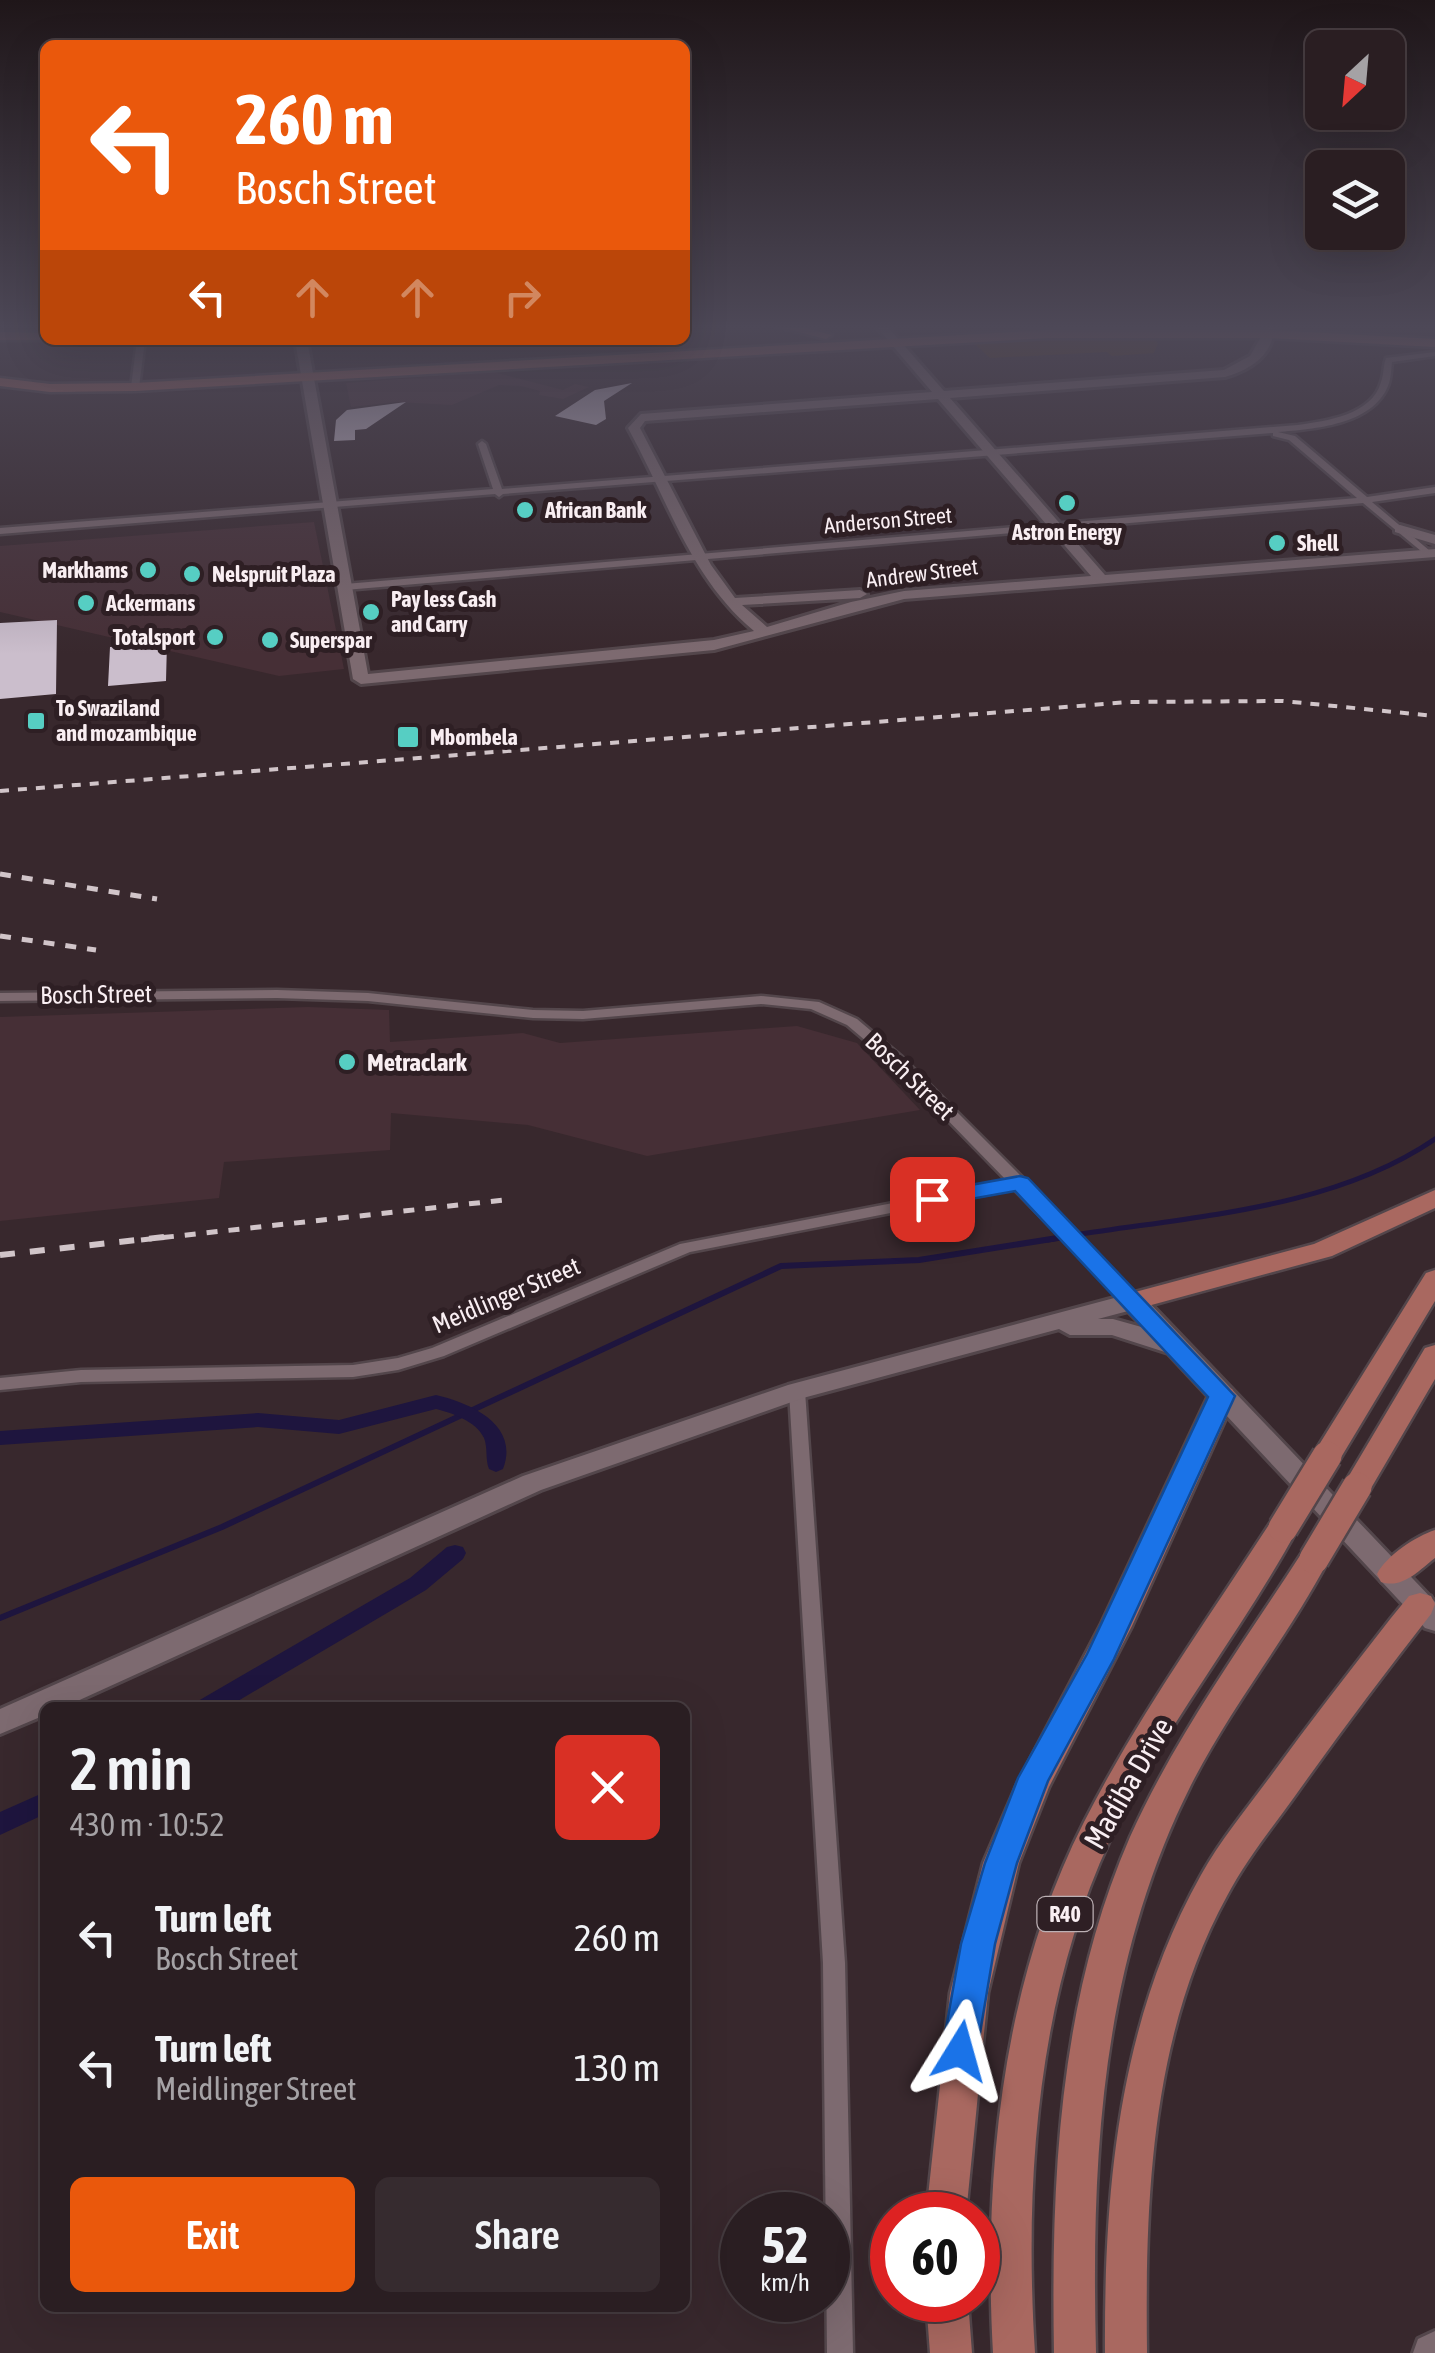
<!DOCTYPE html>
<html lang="en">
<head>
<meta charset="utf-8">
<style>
	:root { --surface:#2a1e22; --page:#362b2f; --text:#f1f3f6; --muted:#a5a2a5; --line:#463c40; --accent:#ea580c }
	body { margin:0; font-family:"Asap Condensed",sans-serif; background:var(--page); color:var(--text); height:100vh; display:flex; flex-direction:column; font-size:38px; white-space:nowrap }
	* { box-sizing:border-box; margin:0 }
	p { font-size:32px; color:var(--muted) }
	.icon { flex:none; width:55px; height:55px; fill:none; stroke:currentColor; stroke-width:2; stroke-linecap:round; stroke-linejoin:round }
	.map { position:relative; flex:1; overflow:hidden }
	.side { position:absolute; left:40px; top:1702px; width:650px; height:610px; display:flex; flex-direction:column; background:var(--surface); border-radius:15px; box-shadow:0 10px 40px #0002,0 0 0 2px var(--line) }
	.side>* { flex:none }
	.top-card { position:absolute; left:40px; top:40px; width:650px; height:305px; border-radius:15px; box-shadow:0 10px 40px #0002,0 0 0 2px var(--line); background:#ea580c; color:#fff; overflow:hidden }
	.needle { width:65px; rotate:206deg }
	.buttons { position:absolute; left:1305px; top:30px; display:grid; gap:20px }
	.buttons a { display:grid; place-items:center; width:100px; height:100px; border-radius:15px; background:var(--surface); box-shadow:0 10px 40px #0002,0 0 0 2px var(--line); font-size:50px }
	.speed { position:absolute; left:720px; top:2192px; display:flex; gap:20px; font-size:50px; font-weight:700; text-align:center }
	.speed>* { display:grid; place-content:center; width:130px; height:130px; border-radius:50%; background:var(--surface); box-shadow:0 10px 40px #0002,0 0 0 2px var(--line); line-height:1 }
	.speed small { font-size:25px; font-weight:400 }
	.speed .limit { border:15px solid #d22; background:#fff; color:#111 }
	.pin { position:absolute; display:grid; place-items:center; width:85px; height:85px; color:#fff; margin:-42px; border-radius:20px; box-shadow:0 5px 15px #0006 }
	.me { position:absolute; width:110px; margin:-55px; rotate:8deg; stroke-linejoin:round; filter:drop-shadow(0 0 8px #0008) }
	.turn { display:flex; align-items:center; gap:35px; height:210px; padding:0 30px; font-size:45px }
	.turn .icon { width:130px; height:130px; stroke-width:2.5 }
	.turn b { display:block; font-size:70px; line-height:85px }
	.lanes { display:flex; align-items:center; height:95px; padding:0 30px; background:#0003; justify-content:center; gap:50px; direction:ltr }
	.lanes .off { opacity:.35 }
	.round { display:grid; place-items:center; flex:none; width:105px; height:105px; border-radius:15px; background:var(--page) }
	.head { display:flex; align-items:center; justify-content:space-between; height:170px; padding:0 30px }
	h1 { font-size:60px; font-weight:600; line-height:75px }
	.primary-button { display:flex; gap:20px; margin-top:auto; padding:20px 30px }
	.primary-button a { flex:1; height:115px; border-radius:15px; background:var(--accent); color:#fff; font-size:40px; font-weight:600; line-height:115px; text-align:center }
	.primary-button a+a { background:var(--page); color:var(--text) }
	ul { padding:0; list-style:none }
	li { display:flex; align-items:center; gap:30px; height:130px; padding:0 30px }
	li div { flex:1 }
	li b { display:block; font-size:38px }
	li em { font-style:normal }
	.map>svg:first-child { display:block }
	.built { fill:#462f36 }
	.green { fill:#553511 }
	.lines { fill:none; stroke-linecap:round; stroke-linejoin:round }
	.stream-far1 { stroke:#1e153e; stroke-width:5 }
	.stream { stroke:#1e153e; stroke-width:6 }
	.canal { fill:#1e153e; fill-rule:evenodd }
	.building { fill:#cbbecc }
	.street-casing { stroke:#53464b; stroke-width:5 }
	.secondary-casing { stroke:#53464b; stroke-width:6 }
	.primary-casing { stroke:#53464b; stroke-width:5 }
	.street { fill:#7d6a70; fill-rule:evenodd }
	.secondary { fill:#7d6a70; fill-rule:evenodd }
	.primary { fill:#a96860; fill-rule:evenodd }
	.rail-far2 { stroke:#d1c5c9; stroke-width:4; stroke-dasharray:9 9; stroke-linecap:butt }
	.rail-far1 { stroke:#d1c5c9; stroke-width:5; stroke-dasharray:11 11; stroke-linecap:butt }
	.rail { stroke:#d1c5c9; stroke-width:6; stroke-dasharray:15 15; stroke-linecap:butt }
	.primary-bridge-casing { stroke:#53464b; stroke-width:34; stroke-linecap:butt }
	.primary-bridge { stroke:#a96860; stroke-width:29 }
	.route { fill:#1a73e8; stroke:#114b97; stroke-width:2.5 }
	.poi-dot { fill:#56cec3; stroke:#2e1f24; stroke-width:4 }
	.labels { text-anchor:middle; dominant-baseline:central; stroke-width:10; stroke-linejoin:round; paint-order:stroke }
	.far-poi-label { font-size:22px; font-weight:bold; fill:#f9eef2; stroke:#2e1f24; text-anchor:start }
	.far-street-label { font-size:22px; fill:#f9eef2; stroke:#2e1f24 }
	.shield { fill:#2e1f24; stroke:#bcb0b4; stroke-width:2.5 }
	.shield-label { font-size:22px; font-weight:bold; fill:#f9eef2 }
	.street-label { font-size:25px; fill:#f9eef2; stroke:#2e1f24 }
	.poi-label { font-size:25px; font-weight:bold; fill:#f9eef2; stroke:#2e1f24; text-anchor:start }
	.near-street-label { font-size:30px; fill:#f9eef2; stroke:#2e1f24 }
</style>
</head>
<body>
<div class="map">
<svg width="1435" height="2353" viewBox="0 0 1435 2353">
	<rect width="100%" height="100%" fill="#38282d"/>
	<path class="built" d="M 493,372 L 563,390 L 575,384 L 589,387 L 563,399 L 539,395 L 540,391 L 521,386 L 499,385 L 452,405 L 396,402 L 351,407 L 346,383 Z
		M 314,522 L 344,669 L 279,676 L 0,612 L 0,546 Z
		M 308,1007 L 389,1010 L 390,1042 L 523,1033 L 560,1043 L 797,1026 L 857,1043 L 920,1110 L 647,1156 L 528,1125 L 391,1113 L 390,1150 L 224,1162 L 219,1198 L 0,1221 L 0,1017 Z"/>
	<path class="green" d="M 1151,334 L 1158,344 L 1154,353 L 1112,356 L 1107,352 L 990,358 L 968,338 Z"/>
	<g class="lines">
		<path class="stream-far1" d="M 1075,1235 C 1194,1216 1333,1209 1435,1139
			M 1048,1240 L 1064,1237"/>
		<path class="stream" d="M 0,1618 L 222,1527 L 781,1266 L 919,1260 L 1064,1237"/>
		<path class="canal" d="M 436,1395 C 471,1403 520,1425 503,1469 L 496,1472 L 489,1469 C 485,1459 488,1448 484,1438 C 476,1421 452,1413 436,1409 L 339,1434 L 258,1427 L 0,1445 L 0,1431 L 258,1413 L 339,1420 Z
			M 455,1545 L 463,1547 L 466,1553 L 463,1559 L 426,1590 L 226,1708 L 195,1708 L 198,1701 L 410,1578 L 447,1547 Z
			M 45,1792 L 45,1814 L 0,1835 L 0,1812 Z"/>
	</g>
	<path class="building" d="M 632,383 L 604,401 L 606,419 L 596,425 L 555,416 L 595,390 Z
		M 406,402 L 366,429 L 355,430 L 355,440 L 334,441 L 336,420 L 347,410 Z
		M 57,620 L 56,694 L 0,699 L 0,623 Z
		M 167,642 L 166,681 L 108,686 L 110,647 Z"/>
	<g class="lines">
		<defs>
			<path id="street" d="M 137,340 L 145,340 L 139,387 L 135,389 L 131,387 Z
				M 1435,352 L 1435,356 L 1392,362 C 1391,370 1391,379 1388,386 C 1372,425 1314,429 1278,432 L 1295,436 L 1367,497 L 1435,487 L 1435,493 L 1372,502 L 1430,551 L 1430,555 L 1427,556 L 1363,503 L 345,590 L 340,587 L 345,584 L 1357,498 L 1289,440 L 1273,436 L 1273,433 L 503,494 L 499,497 L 495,494 L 0,534 L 0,528 L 493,489 L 478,444 L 482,441 L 486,444 L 502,489 L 1298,425 C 1326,421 1372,415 1381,382 C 1384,374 1383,366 1386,358 Z
				M 277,990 L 368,993 L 533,1010 L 583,1011 L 761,996 L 819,1002 L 857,1019 L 902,1057 L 1025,1180 L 1141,1301 L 1139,1305 L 1127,1305 L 1014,1189 L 690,1252 L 444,1356 L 398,1370 L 353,1377 L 81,1382 L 0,1390 L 0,1378 L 81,1370 L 353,1365 L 398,1358 L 432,1348 L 680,1244 L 1007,1181 L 892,1063 L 847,1025 L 811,1009 L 761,1004 L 583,1019 L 533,1018 L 368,1001 L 277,998 L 0,1001 L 0,993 Z
				M 797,1385 L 803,1387 L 805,1391 L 845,1963 L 853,2353 L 827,2353 L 823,1963 L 789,1391 L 791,1387 Z"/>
			<path id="secondary" d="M 875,325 L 886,325 L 944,391 L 1224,370 L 1250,356 L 1266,328 L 1274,328 C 1273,355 1250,370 1225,377 L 950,398 L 1105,575 L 1435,549 L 1435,557 L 904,599 L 714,650 L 361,684 L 353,679 L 295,340 L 307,340 L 368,674 L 714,640 L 754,631 C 690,578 667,498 628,428 L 641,414 L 932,392 ZM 938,399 L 1091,576 L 904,591 L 851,602 L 767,627 L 742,605 L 860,598 L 867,594 L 860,590 L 735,598 L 711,565 L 640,428 L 645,421 Z
				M 1400,525 L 1435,535 L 1435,544 L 1395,532 L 1395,526 Z
				M 1133,1293 L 1142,1295 L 1435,1602 L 1435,1631 L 1425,1628 L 1168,1353 L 1112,1335 L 1070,1335 L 1059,1329 L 803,1398 L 541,1490 L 62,1708 L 45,1708 L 45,1715 L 0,1734 L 0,1709 L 523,1476 L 788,1385 ZM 1128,1311 L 1145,1328 L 1113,1319 L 1098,1319 Z
				M 1435,2331 L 1435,2353 L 1413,2353 L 1418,2339 Z"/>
			<path id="primary" d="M 771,325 L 794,325 L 832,335 L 826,339 Z
				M 1047,330 L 1269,330 L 1435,339 L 1435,347 L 1269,338 L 1047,338 L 135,391 L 50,392 L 0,386 L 0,378 L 50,384 L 135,383 Z
				M 0,332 L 45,333 L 48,340 L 0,340 Z
				M 1435,1190 L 1435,1208 L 1332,1256 L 1133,1310 L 1124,1307 L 1120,1301 L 1124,1295 L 1314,1244 Z
				M 1435,1270 L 1435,1301 L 1337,1464 L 1327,1467 L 1317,1464 L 1312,1456 L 1317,1448 L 1426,1273 Z
				M 1435,1345 L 1435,1379 L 1367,1495 L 1357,1498 L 1347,1495 L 1342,1487 L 1347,1479 L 1425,1348 Z
				M 1222,1386 L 1232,1389 L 1236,1396 L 1132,1626 L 1049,1787 L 1019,1863 L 988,1993 L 966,2215 L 926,2215 L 950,1993 L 983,1863 L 1017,1784 L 1100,1626 L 1208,1396 L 1212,1389 Z
				M 1283,1517 L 1294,1520 L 1298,1528 C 1240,1635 1162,1729 1110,1840 C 1037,1997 1024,2182 1035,2353 L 993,2353 C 983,2175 1002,1983 1084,1822 C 1138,1716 1208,1619 1272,1520 Z
				M 1435,1530 L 1435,1558 C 1418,1571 1403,1589 1381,1582 L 1377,1574 C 1386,1556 1416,1536 1435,1530 Z
				M 1314,1547 L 1325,1551 L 1329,1559 C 1288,1637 1231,1706 1191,1785 C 1101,1964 1091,2156 1096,2353 L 1054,2353 C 1051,2178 1059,2000 1130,1837 C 1176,1735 1243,1644 1303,1551 Z
				M 1420,1593 L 1431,1596 L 1435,1604 L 1431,1614 C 1385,1673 1339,1734 1295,1796 C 1272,1828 1246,1860 1227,1896 C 1151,2034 1145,2199 1147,2353 L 1105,2353 C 1104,2188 1119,2021 1201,1875 C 1220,1841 1244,1812 1267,1781 C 1307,1726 1349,1672 1391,1618 L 1409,1596 Z
				M 926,2300 L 968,2300 L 972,2353 L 930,2353 Z"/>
		</defs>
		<use href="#street" class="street-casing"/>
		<use href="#secondary" class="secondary-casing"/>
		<use href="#primary" class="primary-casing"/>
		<use href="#street" class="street"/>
		<use href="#secondary" class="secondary"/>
		<use href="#primary" class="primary"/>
		<path class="rail-far2" d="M 0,791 L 1129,702 L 1283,701 L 1435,716"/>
		<path class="rail-far1" d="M 0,874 L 157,899
			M 0,936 L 96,950
			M 141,1240 L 504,1200"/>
		<path class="rail" d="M 0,1255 L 164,1237"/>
		<defs>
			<path id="primary-bridge" d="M 1283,1528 L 1327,1456
				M 1314,1559 L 1357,1487"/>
		</defs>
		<use href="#primary-bridge" class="primary-bridge-casing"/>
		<use href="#primary-bridge" class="primary-bridge"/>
	</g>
	<linearGradient id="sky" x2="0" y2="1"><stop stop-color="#1f1619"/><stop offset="0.5" stop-color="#4d4857"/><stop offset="1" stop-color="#4d4857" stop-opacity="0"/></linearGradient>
	<rect width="1435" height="654" fill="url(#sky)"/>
	<path class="route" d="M 1020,1176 L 1028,1178 L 1235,1396 L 1114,1659 L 1048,1781 L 1017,1863 L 995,1944 L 977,2051 L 972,2062 L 960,2067 L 948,2062 L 942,2051 L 961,1944 L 985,1863 L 1018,1778 L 1087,1654 L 1208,1397 L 1015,1191 L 932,1206 L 921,1199 L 932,1192 Z"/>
	<g class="poi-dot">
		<circle cx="1067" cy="503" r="10"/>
		<circle cx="525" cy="510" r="10"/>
		<circle cx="1277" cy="543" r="10"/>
		<circle cx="148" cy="570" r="10"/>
		<circle cx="192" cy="574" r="10"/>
		<circle cx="86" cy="603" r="10"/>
		<circle cx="371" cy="612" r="10"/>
		<circle cx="215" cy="637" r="10"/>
		<circle cx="270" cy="640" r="10"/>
		<rect x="26" y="711" width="20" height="20" rx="5"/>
		<rect x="396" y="725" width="24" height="24" rx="5"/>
		<circle cx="347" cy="1062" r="10"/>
	</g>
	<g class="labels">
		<g class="far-poi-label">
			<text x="545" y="510">African Bank</text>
			<text x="1067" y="532" text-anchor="middle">Astron Energy</text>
			<text x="1297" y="543">Shell</text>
			<text x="128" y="570" text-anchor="end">Markhams</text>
			<text x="212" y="574">Nelspruit Plaza</text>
			<text x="391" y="599">Pay less Cash<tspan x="391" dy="25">and Carry</tspan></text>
			<text x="106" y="603">Ackermans</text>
			<text x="195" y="637" text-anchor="end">Totalsport</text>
			<text x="290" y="640">Superspar</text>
			<text x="56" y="708">To Swaziland<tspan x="56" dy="25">and mozambique</tspan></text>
			<text x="430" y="737">Mbombela</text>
		</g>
		<g class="far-street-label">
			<text transform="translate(888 520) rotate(-5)">Anderson Street</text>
			<text transform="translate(922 573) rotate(-7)">Andrew Street</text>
		</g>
		<rect class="shield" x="1037.5" y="1897" width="55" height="34" rx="8"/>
		<g class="shield-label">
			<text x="1065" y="1914">R40</text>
		</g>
		<g class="street-label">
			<text transform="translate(96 994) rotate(-1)">Bosch Street</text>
			<text transform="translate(910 1076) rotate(44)">Bosch Street</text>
			<text transform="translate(506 1295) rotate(-23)">Meidlinger Street</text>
		</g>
		<g class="poi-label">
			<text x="367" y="1062">Metraclark</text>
		</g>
		<g class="near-street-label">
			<text transform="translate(1128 1783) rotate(-60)">Madiba Drive</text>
		</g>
	</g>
</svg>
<div class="buttons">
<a><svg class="needle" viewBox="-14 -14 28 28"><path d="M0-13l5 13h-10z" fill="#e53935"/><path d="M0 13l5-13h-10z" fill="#a5a2a5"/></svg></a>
<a><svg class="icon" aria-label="layers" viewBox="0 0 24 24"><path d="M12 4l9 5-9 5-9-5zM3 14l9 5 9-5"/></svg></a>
</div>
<div class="speed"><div>52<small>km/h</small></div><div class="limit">60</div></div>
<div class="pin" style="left:932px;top:1199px;background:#d93025"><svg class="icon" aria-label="arrive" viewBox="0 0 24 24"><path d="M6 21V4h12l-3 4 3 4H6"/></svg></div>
<svg class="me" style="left:960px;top:2051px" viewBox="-20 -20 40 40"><path d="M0-17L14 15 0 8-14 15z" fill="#1a73e8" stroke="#fff" stroke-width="4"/></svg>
<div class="top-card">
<div class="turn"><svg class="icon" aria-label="left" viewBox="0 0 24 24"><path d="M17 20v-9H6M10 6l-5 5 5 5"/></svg><div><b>260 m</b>Bosch Street</div></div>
<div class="lanes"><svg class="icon" aria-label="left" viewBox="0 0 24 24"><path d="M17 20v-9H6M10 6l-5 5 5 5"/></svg><svg class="icon off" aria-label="ahead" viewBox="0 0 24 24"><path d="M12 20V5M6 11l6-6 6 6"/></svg><svg class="icon off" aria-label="ahead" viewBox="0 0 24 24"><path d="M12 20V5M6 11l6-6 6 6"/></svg><svg class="icon off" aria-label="right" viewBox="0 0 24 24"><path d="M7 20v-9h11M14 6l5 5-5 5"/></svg></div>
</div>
<section class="side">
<div class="head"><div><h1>2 min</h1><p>430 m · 10:52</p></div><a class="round" style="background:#d93025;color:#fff"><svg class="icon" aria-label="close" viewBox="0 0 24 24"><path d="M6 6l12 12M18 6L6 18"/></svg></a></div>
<ul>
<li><svg class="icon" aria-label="left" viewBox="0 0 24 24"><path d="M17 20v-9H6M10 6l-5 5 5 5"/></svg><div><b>Turn left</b><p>Bosch Street</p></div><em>260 m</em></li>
<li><svg class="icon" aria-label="left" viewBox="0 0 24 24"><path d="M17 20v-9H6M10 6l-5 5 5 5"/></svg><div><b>Turn left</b><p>Meidlinger Street</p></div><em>130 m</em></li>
</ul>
<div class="primary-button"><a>Exit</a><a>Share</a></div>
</section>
</div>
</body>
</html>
